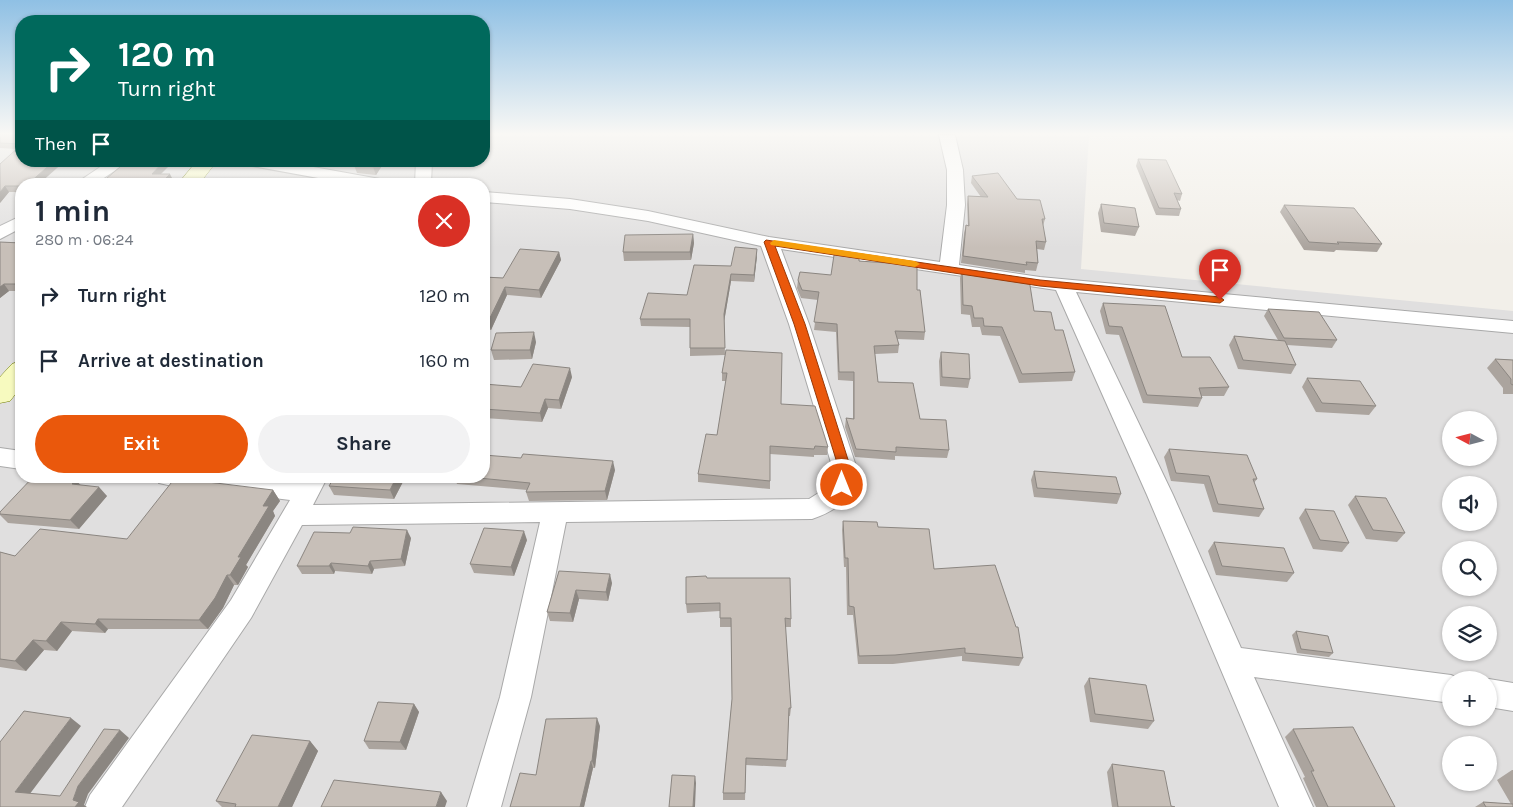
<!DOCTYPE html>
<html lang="en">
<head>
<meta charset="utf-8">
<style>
	:root { --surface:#fff; --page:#f2f2f3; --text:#1f2937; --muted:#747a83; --accent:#ea580c }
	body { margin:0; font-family:Karla,sans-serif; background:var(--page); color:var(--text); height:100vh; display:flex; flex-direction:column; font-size:19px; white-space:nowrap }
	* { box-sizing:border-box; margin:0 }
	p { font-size:16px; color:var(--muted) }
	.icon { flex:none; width:28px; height:28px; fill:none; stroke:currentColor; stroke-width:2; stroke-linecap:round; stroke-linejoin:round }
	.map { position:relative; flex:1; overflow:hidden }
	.sheet { position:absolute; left:15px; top:178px; width:475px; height:305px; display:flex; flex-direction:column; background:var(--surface); border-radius:20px; box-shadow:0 1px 4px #0004 }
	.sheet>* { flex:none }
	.hud { position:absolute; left:15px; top:15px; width:475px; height:152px; border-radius:20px; box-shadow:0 1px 4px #0004; background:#00695c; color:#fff; overflow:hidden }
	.needle { width:32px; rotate:277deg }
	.buttons { position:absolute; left:1442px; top:411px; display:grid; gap:10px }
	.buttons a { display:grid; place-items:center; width:55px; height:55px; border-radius:50%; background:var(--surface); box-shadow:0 1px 4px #0004; font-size:25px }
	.pin { position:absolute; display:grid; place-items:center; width:42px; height:42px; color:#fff; margin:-51px -21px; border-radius:50% 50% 50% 0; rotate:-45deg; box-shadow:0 0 5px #0007 }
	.pin .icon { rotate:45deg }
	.me { position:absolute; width:55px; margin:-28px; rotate:0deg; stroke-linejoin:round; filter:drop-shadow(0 0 4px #0008) }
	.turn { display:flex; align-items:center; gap:18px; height:105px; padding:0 20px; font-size:22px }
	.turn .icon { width:65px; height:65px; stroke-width:2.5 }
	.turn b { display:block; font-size:35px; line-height:42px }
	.then { display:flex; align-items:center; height:48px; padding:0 20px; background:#0003; gap:10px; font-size:19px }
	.round { display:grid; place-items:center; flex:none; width:52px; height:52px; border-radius:26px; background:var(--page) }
	.headline { display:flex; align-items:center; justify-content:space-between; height:85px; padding:0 20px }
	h1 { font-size:30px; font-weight:700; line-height:38px }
	.cta { display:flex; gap:10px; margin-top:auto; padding:10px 20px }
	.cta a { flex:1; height:58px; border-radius:30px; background:var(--accent); color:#fff; font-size:20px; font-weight:700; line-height:58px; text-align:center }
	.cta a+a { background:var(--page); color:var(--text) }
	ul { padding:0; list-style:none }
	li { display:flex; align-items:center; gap:15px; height:65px; padding:0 20px }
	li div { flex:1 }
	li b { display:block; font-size:19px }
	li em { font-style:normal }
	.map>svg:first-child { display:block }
	.residential { fill:#e0dfdf; fill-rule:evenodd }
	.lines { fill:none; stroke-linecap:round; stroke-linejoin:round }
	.street-casing { stroke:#a9a9a9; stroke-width:2 }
	.secondary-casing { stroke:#707d05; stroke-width:1 }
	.street { fill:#fff; fill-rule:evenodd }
	.secondary { fill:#f7fabf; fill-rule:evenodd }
	.wall { fill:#aba49e }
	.shaded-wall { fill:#8b8681 }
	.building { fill:#c7bfb8; stroke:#8b8681 }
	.route { fill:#ea580c; stroke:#983908 }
	.slow { fill:#f59e0b }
</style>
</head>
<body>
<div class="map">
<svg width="1513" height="807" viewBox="0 0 1513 807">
	<rect width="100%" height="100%" fill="#f2efe9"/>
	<path class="residential" d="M 0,135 L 21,135 L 21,161 L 484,161 L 484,135 L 1089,135 L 1081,269 L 1513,311 L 1513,807 L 0,807 ZM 21,184 L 484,184 L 484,476 L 21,476 ZM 1451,420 L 1489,420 L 1489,458 L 1451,458 ZM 1451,485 L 1489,485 L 1489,522 L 1451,522 ZM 1451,550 L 1489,550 L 1489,588 L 1451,588 ZM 1451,615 L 1489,615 L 1489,652 L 1451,652 ZM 1451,680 L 1489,680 L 1489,718 L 1451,718 ZM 1451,745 L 1489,745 L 1489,782 L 1451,782 Z"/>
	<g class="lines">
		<defs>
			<path id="street" d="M 939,135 L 955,135 L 963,170 L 965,205 L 959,265 L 1040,277 L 1513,321 L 1513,333 L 1076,292 L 1173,495 L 1241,648 L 1451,675 L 1462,680 L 1451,680 L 1451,703 L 1254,677 L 1313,807 L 1279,807 L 1147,495 L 1056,290 L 781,249 L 809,324 L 856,466 C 853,497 841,509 812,519 L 566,522 L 531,697 L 501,807 L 467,807 L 500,697 L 540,522 L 302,525 L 251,618 L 122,807 L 85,807 L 90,795 L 231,600 L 290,500 L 168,485 L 159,483 L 156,476 L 252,476 L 300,482 L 303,476 L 328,476 L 313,505 L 809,499 L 828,487 L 832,466 L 789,324 L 761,246 L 648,221 L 570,209 L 484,202 L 484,192 L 570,199 L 648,211 L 769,237 L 940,262 L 947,205 L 947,170 Z
				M 109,161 L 129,161 L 95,184 L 75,184 Z
				M 244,161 L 280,161 L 380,179 L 386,181 L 388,184 L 351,184 L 252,166 L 246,164 Z
				M 416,161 L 432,161 L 431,184 L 415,184 Z
				M 21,216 L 21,228 L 0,239 L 0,226 Z
				M 0,448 L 21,451 L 21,469 L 0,466 Z
				M 1489,679 L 1513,683 L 1513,711 L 1489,707 L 1489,680 L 1485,680 Z"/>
			<path id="secondary" d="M 197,161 L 217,161 L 199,184 L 178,184 Z
				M 21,361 L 21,387 L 10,401 L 0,403 L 0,377 L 12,364 Z"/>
		</defs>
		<use href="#street" class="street-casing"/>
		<use href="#secondary" class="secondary-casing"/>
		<use href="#street" class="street"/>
		<use href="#secondary" class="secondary"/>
	</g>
	<path class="wall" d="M 0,135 L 21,135 L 21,192 L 9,192 L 0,203 L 17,149 L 0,148 Z
		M 1138,159 L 1182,194 L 1180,201 L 1177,200 L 1181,209 L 1179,216 L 1156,215 L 1136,166 Z
		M 356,161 L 385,161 L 376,175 L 357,173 L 354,165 Z
		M 972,176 L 1017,199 L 1045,219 L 1043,226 L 1046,242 L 1044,250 L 1037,249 L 1038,263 L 1036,271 L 1025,270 L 1025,273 L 961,263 L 964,233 L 966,225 L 968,226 L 967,204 L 968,196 L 981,197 L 971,183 Z
		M 1101,204 L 1139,227 L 1135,236 L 1101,232 L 1098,213 Z
		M 1284,205 L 1382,244 L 1377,252 L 1336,250 L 1334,252 L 1304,250 L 1280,212 Z
		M 693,234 L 694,243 L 691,260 L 624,261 L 623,252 Z
		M 0,242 L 21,243 L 21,291 L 9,291 L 0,298 Z
		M 559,252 L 561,260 L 541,298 L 507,295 L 491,330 L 484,329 L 484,277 L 503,278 Z
		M 757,256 L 754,282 L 731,281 L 724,322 L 725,355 L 690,356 L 690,327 L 641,326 L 640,319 L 687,295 L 731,266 Z
		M 859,261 L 917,290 L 925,332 L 924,340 L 897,339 L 899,345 L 898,353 L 875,354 L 878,382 L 920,419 L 949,450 L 947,458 L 895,456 L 895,460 L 855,457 L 845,427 L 846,418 L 853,419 L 853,381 L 838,380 L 836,332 L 814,330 L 818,300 L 801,298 L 797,288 L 798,280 L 831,275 Z
		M 962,269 L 1034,311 L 1055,330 L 1075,372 L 1072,381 L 1019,383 L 1000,336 L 982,335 L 980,327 L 972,327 L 970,315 L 961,314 L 960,278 Z
		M 1103,303 L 1182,357 L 1229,387 L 1224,396 L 1202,396 L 1202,398 L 1198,407 L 1143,403 L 1119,335 L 1106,334 L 1100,311 Z
		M 1268,309 L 1337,340 L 1332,348 L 1287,345 L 1296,365 L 1291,374 L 1238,369 L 1229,345 L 1234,336 L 1278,340 L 1264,316 Z
		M 536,342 L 532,359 L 494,360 L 491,350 Z
		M 726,350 L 781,404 L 828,447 L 827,455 L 814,455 L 814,457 L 770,454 L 770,489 L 698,482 L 698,474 L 717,435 L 726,381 L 722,381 L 722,373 Z
		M 941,352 L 970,379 L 968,388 L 940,386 L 939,361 Z
		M 1495,359 L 1513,360 L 1513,394 L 1503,394 L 1503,388 L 1487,368 Z
		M 572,377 L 561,409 L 548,408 L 542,422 L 484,418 L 484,384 L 521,387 Z
		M 1307,378 L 1376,406 L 1369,415 L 1316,412 L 1302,387 Z
		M 1169,449 L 1257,479 L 1254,483 L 1264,509 L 1259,517 L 1213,512 L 1204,484 L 1171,481 L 1164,457 Z
		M 615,470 L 607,500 L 529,501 L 526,492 L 527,490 L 457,484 L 454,476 Z
		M 1034,471 L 1121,494 L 1117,504 L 1034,497 L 1031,480 Z
		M 406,476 L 394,499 L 334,495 L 329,486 Z
		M 81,485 L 107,496 L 79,529 L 8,523 L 0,515 L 0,512 Z
		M 273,490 L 280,501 L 273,511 L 275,516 L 246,565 L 248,567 L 238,585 L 234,585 L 223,608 L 208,629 L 108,629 L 105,633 L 72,631 L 57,651 L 44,650 L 26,671 L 0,667 L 0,552 L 15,556 L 127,539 Z
		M 1355,496 L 1405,533 L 1397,542 L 1366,539 L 1348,505 Z
		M 1305,509 L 1349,543 L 1342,552 L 1313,549 L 1299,518 Z
		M 843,521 L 878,527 L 934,569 L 1023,658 L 1019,666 L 962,661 L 962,656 L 893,664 L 858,664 L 853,615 L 847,615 L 846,567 L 844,567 L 842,530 Z
		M 411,538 L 405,566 L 374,569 L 372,574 L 335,571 L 334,574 L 302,574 L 297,566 Z
		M 527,540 L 514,576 L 474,573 L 470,564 Z
		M 1214,542 L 1294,573 L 1287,582 L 1216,575 L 1208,551 Z
		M 559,571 L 612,583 L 608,601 L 579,599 L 573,622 L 550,621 L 547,612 Z
		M 707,578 L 791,619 L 791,627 L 785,627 L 791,708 L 790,716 L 789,716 L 786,767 L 746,765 L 745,800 L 723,800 L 723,793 L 732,699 L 731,627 L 720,627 L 720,611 L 687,613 L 686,604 Z
		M 1296,631 L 1333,653 L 1329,657 L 1297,653 L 1292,635 Z
		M 1089,678 L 1154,721 L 1148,729 L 1090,722 L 1084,686 Z
		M 414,704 L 419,712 L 406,750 L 369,749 L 364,741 Z
		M 600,726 L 595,768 L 593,768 L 584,807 L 536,775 Z
		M 1293,729 L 1395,807 L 1316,807 L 1303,778 L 1305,777 L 1285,737 Z
		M 310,741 L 318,751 L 292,807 L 222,807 L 216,801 Z
		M 1112,764 L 1171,806 L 1175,807 L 1112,807 L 1107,772 Z
		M 1512,770 L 1513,770 L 1513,807 L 1475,807 L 1483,802 L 1511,804 L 1497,780 Z"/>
	<path class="shaded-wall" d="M 54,161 L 65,161 L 39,184 L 28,184 Z
		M 164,161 L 174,161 L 155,180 L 152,174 Z
		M 377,161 L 385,161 L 376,175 L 373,167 Z
		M 170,174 L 173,180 L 169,184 L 160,184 Z
		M 5,186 L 9,192 L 0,203 L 0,192 Z
		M 693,234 L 694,243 L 691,260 L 690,252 Z
		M 757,249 L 757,256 L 754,282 L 754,275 Z
		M 559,252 L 561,260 L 541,298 L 539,290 Z
		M 731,274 L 731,281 L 724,322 L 725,355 L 724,314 Z
		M 4,284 L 9,291 L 0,298 L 0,287 Z
		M 505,287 L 507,295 L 491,330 L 488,322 Z
		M 534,332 L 536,342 L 532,359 L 530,350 Z
		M 570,368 L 572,377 L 561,409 L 559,400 Z
		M 545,399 L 548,408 L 542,422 L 540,413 Z
		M 613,461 L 615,470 L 607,500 L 605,491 Z
		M 397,476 L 406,476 L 394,499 L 390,490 Z
		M 76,480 L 84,489 L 72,484 Z
		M 99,487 L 107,496 L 79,529 L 70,520 Z
		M 273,490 L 280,501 L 273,511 L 275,516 L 246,565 L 248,567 L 238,585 L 230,575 L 238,557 L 263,506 Z
		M 407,530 L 411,538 L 405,566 L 401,559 Z
		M 524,531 L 527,540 L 514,576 L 511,567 Z
		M 370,561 L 374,569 L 372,574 L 368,566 Z
		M 331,563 L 335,571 L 334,574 L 329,566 Z
		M 610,574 L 612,583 L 608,601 L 606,592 Z
		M 227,575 L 234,585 L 223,608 L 208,629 L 199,620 Z
		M 576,590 L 579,599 L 573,622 L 570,613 Z
		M 98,619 L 108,629 L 105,633 L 95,624 Z
		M 61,622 L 72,631 L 57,651 L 46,641 Z
		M 33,640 L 44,650 L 26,671 L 15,661 Z
		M 414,704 L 419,712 L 406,750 L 400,742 Z
		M 71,718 L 81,726 L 26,799 L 15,792 Z
		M 597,718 L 600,726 L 595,768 L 592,761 Z
		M 120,730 L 129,738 L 88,794 L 84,805 L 87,807 L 75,807 L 73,800 L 78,786 Z
		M 310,741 L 318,751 L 292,807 L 278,807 Z
		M 591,761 L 593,768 L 584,807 L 580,807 Z
		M 695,776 L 696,783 L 695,807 L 693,807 Z
		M 441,792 L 447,801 L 445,807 L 436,807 Z"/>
	<path class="building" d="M 0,135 L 21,135 L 21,144 L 0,143 Z
		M 21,145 L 21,161 L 54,161 L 28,184 L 21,184 L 21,186 L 5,186 L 0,192 L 0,164 Z
		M 1138,159 L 1166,160 L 1182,194 L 1174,193 L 1181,209 L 1159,208 Z
		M 127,161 L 164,161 L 152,174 L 170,174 L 160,184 L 100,184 Z
		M 356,161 L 377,161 L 373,167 L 354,165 Z
		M 998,173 L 1017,199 L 1040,200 L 1045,219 L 1042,219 L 1046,242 L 1036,241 L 1038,263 L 1026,262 L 1027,265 L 963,256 L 966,225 L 969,226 L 968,196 L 988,197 L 972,176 Z
		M 1101,204 L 1135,208 L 1139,227 L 1104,223 Z
		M 1284,205 L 1354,208 L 1382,244 L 1337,242 L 1339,244 L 1309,242 Z
		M 693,234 L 690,252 L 623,252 L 625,235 Z
		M 0,242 L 21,243 L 21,284 L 4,284 L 0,287 Z
		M 735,247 L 757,249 L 754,275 L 731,274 L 724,314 L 725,348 L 690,348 L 690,319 L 640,319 L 648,293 L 687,295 L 694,265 L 731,266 Z
		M 520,249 L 559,252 L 539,290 L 505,287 L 488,322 L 484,321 L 484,277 L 503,278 Z
		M 834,255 L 859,258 L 859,261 L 917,265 L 917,290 L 920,290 L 925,332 L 895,331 L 899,345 L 874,346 L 878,382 L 913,383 L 920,419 L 946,420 L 949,450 L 896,447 L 896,452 L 856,449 L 846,418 L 854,419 L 854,372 L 839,372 L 837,324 L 814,322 L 819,292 L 802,290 L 798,280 L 800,272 L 831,275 Z
		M 962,269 L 1029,279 L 1034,311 L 1051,312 L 1055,330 L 1063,330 L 1075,372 L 1022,374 L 1002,327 L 984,326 L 983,318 L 974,318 L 972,306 L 963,305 Z
		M 1103,303 L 1165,306 L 1182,357 L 1210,357 L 1229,387 L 1199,388 L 1202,398 L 1147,395 L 1122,327 L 1109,326 Z
		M 1268,309 L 1319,312 L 1337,340 L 1284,338 Z
		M 534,332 L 530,350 L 491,350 L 496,333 Z
		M 1234,336 L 1285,341 L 1296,365 L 1243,360 Z
		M 726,350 L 782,353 L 781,404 L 815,406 L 828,447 L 815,446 L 814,449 L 770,446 L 770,481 L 698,474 L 706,434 L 717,435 L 727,373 L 722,373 Z
		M 941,352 L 969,354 L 970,379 L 942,377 Z
		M 1495,359 L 1513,360 L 1513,385 L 1511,384 L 1511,379 Z
		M 533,364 L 570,368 L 559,400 L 545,399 L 540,413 L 484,409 L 484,384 L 521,387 Z
		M 1307,378 L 1360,381 L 1376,406 L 1322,403 Z
		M 1169,449 L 1247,455 L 1257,479 L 1253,479 L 1264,509 L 1218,504 L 1209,476 L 1176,473 Z
		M 523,454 L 613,461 L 605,491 L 526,492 L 530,483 L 458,476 L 484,476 L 484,455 L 521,458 Z
		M 1034,471 L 1116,477 L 1121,494 L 1037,488 Z
		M 34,476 L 76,480 L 72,484 L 99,487 L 70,520 L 0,514 L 0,512 Z
		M 335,476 L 397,476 L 390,490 L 329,486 Z
		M 175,478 L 273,490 L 263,506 L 269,506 L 238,557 L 241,557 L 230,575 L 227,575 L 215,598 L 199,620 L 98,619 L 95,624 L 61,622 L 46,641 L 33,640 L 15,661 L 0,659 L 0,552 L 15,556 L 40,529 L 127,539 Z
		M 1355,496 L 1386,498 L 1405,533 L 1373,530 Z
		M 1305,509 L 1334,511 L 1349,543 L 1320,540 Z
		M 843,521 L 877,522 L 878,527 L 929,529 L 934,569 L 995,565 L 1016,627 L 1018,627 L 1023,658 L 965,653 L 965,648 L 895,655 L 859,656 L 854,607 L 849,606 L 848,558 L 845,558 Z
		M 353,527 L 407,530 L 401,559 L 370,561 L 368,566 L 331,563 L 329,566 L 297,566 L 314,532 L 350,533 Z
		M 484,528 L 524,531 L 511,567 L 470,564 Z
		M 1214,542 L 1284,548 L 1294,573 L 1222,566 Z
		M 559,571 L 610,574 L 606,592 L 576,590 L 570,613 L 547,612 Z
		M 706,576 L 707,578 L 790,578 L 791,619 L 785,618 L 791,708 L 789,708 L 787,760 L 746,758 L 745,793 L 723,793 L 732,699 L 731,618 L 720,618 L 720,603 L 686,604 L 686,577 Z
		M 1296,631 L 1328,636 L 1333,653 L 1301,649 Z
		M 1089,678 L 1146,685 L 1154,721 L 1095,714 Z
		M 378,702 L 414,704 L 400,742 L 364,741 Z
		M 24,711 L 71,718 L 15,792 L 60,796 L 104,729 L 120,730 L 78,786 L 73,800 L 79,802 L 75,807 L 0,807 L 0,742 Z
		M 597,718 L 592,761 L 591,761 L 580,807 L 510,807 L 520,773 L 536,775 L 546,719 Z
		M 1353,727 L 1395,807 L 1328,807 L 1311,771 L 1314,771 L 1293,729 Z
		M 252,735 L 310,741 L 278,807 L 235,807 L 236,804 L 216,801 Z
		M 1112,764 L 1164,771 L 1171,806 L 1175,807 L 1118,807 Z
		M 672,775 L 695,776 L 693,807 L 669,807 Z
		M 334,780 L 441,792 L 436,807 L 321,807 Z
		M 1483,802 L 1513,804 L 1513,807 L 1486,807 Z"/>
	<linearGradient id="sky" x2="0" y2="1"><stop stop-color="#8fc0e4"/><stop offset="0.54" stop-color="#f9f8f5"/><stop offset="1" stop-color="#f9f8f5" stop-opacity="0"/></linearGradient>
	<rect width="1513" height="248" fill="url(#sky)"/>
	<path class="route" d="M 766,240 L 1040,280 L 1220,297 L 1224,300 L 1220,303 L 1040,286 L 775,246 L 805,324 L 850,466 L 847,489 L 838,489 L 836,485 L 838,466 L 794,324 L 764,242 Z"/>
	<path class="slow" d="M 774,240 L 915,261 L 920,264 L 915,267 L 771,245 L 770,243 Z"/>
</svg>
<div class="buttons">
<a><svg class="needle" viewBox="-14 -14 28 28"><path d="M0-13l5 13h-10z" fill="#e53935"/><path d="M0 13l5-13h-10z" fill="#747a83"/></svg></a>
<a><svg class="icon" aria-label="sound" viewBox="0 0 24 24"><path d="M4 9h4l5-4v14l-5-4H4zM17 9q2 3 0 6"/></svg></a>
<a><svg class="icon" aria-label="search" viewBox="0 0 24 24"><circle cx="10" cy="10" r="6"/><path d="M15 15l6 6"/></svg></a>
<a><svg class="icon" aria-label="layers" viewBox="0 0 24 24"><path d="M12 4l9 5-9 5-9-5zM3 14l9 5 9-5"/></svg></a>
<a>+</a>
<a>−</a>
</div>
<div class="pin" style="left:1220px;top:300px;background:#d93025"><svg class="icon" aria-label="arrive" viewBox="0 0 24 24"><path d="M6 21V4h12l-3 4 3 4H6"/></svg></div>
<svg class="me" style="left:842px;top:485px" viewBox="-20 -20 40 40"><circle r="17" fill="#ea580c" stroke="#fff" stroke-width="3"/><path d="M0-11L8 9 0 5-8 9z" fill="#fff"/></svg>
<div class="hud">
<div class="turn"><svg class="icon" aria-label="right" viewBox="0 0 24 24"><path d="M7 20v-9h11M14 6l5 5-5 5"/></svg><div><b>120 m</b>Turn right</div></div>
<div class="then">Then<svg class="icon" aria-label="arrive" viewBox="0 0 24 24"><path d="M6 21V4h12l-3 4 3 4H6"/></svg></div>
</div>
<section class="sheet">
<div class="headline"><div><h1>1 min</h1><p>280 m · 06:24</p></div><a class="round" style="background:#d93025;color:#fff"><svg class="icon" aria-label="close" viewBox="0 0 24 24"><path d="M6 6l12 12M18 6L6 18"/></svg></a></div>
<ul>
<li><svg class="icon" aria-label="right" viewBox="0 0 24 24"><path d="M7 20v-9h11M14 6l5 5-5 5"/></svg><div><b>Turn right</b></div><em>120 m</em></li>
<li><svg class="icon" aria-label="arrive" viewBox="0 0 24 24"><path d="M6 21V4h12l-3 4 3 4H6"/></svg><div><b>Arrive at destination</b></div><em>160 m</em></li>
</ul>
<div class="cta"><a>Exit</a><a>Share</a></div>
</section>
</div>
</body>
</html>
